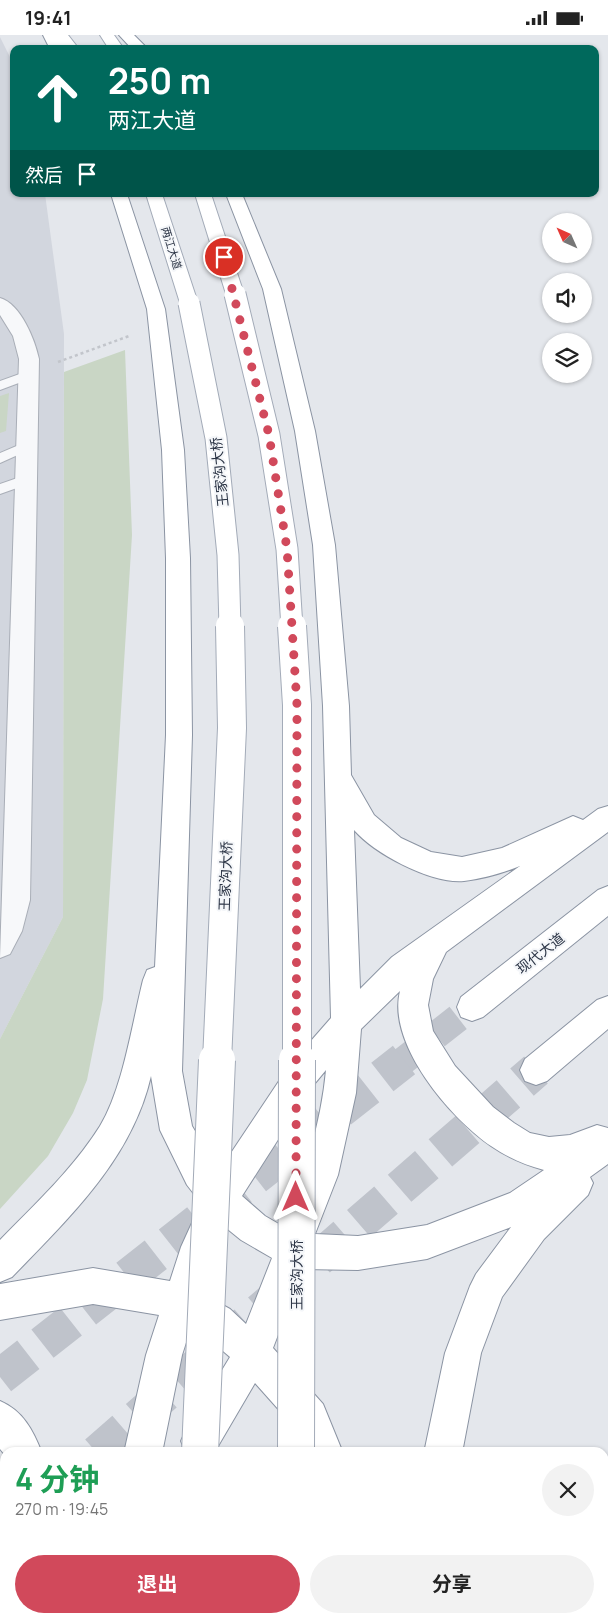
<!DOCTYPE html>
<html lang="zh">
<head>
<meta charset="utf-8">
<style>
	:root { --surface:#fff; --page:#f2f2f2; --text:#222; --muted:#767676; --accent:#d1495b }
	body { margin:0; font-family:Manrope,"Noto Sans SC",sans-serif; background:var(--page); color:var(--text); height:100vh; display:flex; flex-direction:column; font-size:19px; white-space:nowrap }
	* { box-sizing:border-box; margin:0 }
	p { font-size:16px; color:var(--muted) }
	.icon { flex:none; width:28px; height:28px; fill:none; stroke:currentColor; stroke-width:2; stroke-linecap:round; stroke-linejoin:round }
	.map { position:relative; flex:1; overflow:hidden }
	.details { position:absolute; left:0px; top:1412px; width:609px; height:176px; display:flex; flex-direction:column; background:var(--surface); border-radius:15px 15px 0 0; box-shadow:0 1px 4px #0004 }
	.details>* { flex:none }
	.hud { position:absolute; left:10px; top:10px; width:589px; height:152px; border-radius:10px; box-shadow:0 1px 4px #0004; background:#00695c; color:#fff; overflow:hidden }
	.needle { width:32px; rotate:315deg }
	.controls { position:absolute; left:542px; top:178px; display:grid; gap:10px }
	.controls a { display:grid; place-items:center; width:50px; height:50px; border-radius:50%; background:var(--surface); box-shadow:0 1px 4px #0004; font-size:25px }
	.pin { position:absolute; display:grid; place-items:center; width:42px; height:42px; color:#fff; margin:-21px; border:2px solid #fff; border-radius:50%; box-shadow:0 1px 5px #0007 }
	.me { position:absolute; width:55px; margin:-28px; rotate:0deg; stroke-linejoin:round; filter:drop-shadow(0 0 4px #0008) }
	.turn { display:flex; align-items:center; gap:18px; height:105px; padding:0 15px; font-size:22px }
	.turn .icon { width:65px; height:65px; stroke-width:2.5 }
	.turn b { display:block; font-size:35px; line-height:42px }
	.then { display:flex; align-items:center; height:48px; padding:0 15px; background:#0003; gap:10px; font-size:19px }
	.round { display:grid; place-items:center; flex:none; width:52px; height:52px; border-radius:26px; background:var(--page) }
	.head { display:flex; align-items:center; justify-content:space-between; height:85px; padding:0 15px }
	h1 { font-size:30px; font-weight:700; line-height:38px; color:#1e9e55 }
	.primary-button { display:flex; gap:10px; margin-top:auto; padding:10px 15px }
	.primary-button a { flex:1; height:58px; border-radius:30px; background:var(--accent); color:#fff; font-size:20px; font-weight:700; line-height:58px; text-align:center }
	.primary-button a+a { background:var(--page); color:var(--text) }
	.status { display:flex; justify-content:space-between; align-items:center; height:35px; padding:0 25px; background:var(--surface); direction:ltr }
	.status svg { height:14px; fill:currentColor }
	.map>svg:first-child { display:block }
	.built { fill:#d2d6de }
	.green { fill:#c9d6c5 }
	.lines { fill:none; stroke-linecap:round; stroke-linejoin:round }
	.trunk-tunnel-far1 { stroke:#bfc3cb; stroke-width:28; stroke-dasharray:28 14; stroke-linecap:butt }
	.trunk-tunnel { stroke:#bfc3cb; stroke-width:36; stroke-dasharray:36 18; stroke-linecap:butt }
	.service-casing { stroke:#a9aeb7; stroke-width:2 }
	.minor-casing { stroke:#a9aeb7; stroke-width:2 }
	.primary-casing { stroke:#a3abb8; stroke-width:2 }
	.trunk-casing { stroke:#8b94a3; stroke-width:2 }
	.path { stroke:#c2c5cb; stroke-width:2.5; stroke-dasharray:3 3; stroke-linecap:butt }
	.service { fill:#f7f8fa; fill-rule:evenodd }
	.minor { fill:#f7f8fa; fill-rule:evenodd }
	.primary { fill:#fff; fill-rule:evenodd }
	.trunk { fill:#fff; fill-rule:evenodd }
	.primary-bridge-far2-casing { stroke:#a3abb8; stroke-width:23; stroke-linecap:butt }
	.primary-bridge-far1-casing { stroke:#a3abb8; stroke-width:30; stroke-linecap:butt }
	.primary-bridge-casing { stroke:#a3abb8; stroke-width:38; stroke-linecap:butt }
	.primary-bridge-far2 { stroke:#fff; stroke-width:21 }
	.primary-bridge-far1 { stroke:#fff; stroke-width:28 }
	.primary-bridge { stroke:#fff; stroke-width:36 }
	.route { stroke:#d1495b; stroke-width:9; stroke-dasharray:0 16.2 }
	.labels { text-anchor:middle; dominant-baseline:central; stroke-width:4; stroke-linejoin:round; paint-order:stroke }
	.far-street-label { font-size:11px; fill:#2b3445; stroke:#f4f6f9 }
	.street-label { font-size:14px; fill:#2b3445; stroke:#f4f6f9 }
</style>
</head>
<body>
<div class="status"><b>19:41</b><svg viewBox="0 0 49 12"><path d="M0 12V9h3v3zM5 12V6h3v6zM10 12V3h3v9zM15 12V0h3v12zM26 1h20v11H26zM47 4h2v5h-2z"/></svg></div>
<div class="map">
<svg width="608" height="1588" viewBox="0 0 608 1588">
	<rect width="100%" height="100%" fill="#e4e7ec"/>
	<path class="built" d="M 0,2 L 14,30 L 14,159 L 45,159 L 64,299 L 63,882 L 0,1004 Z"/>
	<path class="green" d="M 125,315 L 132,500 L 103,964 L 87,1045 L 73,1078 L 48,1121 L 0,1174 L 0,1004 L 63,882 L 64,337 Z
		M 9,358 L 6,396 L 0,398 L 0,361 Z"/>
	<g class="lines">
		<path class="trunk-tunnel-far1" d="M 403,1026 L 472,972"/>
		<path class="trunk-tunnel" d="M 318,1224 L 536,1035
			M 0,1342 L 404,1025
			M 97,1418 L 275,1263
			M 0,1502 L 5,1497"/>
		<defs>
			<path id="service" d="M 28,336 L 34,340 L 32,343 L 0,355 L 0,346 Z
				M 26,407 L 31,408 L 33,411 L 31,414 L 0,428 L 0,418 Z
				M 26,440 L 33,445 L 31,448 L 0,459 L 0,449 Z"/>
			<path id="minor" d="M 0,263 C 21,269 35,305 39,324 L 30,865 L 22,896 L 10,919 L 0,923 L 19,324 L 13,301 L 0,280 Z"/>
			<path id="primary" d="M 54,0 L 68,0 L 79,14 L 64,14 Z
				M 100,0 L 114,0 L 124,14 L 109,14 Z
				M 146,159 L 162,159 L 198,268 L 196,272 L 182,272 L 180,268 Z
				M 195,159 L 211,159 L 244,259 L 242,263 L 228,263 L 226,259 Z
				M 173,1584 L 213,1584 L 213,1588 L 173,1588 Z
				M 275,1584 L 315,1584 L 315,1588 L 275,1588 Z"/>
			<path id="trunk" d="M 43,0 L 57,0 L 64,14 L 50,14 Z
				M 119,0 L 134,0 L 148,14 L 132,14 Z
				M 111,159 L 127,159 L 165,274 L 184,415 L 190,523 L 192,700 L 182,1036 L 192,1091 L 219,1136 L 289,1031 L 331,983 L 323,671 L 313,510 L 295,396 L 263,254 L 226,159 L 242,159 L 281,254 L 315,396 L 335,510 L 349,671 L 351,740 L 374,780 L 401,803 L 431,817 L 462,822 L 502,813 L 573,781 L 583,785 L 598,774 L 608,771 L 608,797 L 446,917 L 433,944 L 428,970 L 433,996 L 455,1031 L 493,1072 L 514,1088 L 530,1098 L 549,1102 L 570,1100 L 597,1090 L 608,1093 L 608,1129 L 590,1142 L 593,1148 L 588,1160 L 544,1204 L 502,1262 L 481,1318 L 462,1418 L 424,1418 L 445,1318 L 470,1251 L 476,1239 L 511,1192 L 427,1224 L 358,1235 L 303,1234 L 273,1313 L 323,1369 L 343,1418 L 305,1418 L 296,1394 L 255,1348 L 214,1418 L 186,1418 L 181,1406 L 187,1393 L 230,1322 L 204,1300 L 191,1292 L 182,1320 L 162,1418 L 124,1418 L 146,1320 L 159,1280 L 93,1269 L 0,1285 L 0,1249 L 93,1233 L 170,1246 L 181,1212 L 201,1168 L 187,1150 L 160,1095 L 151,1041 C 132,1124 69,1183 12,1242 L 0,1247 L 0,1205 C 35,1169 73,1134 100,1091 C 123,1053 132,989 143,945 L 147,935 L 155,932 L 166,700 L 166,523 L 162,415 L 147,274 ZM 354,795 C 375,819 431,849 464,846 C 481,844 503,838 520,831 L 392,922 L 360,954 ZM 400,956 C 387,1009 450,1083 491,1111 C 507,1122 525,1130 544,1135 L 510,1158 L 427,1190 L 358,1201 L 315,1199 L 338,1140 L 356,1058 L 361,994 ZM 326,1035 C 321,1089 304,1141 284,1192 L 265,1181 L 242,1161 L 311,1053 ZM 225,1192 L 241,1205 L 272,1223 L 246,1289 L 230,1274 L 201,1258 L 214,1216 Z
				M 608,851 L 608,881 L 483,982 L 472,986 L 461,982 L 457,972 L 461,962 L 598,855 Z
				M 608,961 L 608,994 L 547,1046 L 536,1050 L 525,1046 L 520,1035 L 525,1024 L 597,965 Z
				M 0,1366 C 23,1376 33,1395 42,1418 L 5,1418 L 5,1420 L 0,1414 Z
				M 32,1584 L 75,1584 L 74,1588 L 31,1588 Z
				M 101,1584 L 141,1584 L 140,1588 L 100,1588 Z
				M 354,1584 L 394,1584 L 394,1588 L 354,1588 Z
				M 417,1584 L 457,1584 L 457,1588 L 417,1588 Z"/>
		</defs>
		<use href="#service" class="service-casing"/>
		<use href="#minor" class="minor-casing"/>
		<use href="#primary" class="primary-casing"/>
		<use href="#trunk" class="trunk-casing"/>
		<path class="path" d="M 58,327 L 129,301"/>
		<use href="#service" class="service"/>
		<use href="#minor" class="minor"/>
		<use href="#primary" class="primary"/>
		<use href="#trunk" class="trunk"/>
		<defs>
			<path id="primary-bridge-far2" d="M 235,259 L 269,400 L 287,514 L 292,593
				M 189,268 L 216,403 L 228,520 L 230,593"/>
			<path id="primary-bridge-far1" d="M 292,591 L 297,670 L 297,1026
				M 217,1026 L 232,693 L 230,591"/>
			<path id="primary-bridge" d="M 200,1418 L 217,1025
				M 296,1418 L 297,1025"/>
		</defs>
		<use href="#primary-bridge-far2" class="primary-bridge-far2-casing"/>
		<use href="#primary-bridge-far1" class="primary-bridge-far1-casing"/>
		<use href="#primary-bridge" class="primary-bridge-casing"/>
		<use href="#primary-bridge-far2" class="primary-bridge-far2"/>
		<use href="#primary-bridge-far1" class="primary-bridge-far1"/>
		<use href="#primary-bridge" class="primary-bridge"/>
	</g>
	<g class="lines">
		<path class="route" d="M 224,222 L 269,400 L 287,514 L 297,670 L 296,1162"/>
	</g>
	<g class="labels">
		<g class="far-street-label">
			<text transform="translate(172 213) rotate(73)">两江大道</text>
		</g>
		<g class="street-label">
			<text transform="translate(219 437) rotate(-96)">王家沟大桥</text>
			<text transform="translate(225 841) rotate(-88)">王家沟大桥</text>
			<text transform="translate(540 918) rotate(-38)">现代大道</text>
			<text transform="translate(296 1240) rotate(-90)">王家沟大桥</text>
		</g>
	</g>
</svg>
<div class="controls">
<a><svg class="needle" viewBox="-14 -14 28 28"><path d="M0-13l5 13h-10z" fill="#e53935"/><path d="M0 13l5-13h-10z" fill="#767676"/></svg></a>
<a><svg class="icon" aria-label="sound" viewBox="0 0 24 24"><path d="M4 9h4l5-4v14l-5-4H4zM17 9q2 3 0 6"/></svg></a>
<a><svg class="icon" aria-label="layers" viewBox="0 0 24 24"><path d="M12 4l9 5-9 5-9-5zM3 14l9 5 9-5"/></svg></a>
</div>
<div class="pin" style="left:224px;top:222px;background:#d93025"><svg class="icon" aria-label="arrive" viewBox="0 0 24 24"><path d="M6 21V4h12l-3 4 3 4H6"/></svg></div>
<svg class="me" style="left:296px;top:1162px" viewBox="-20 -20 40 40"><path d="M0-17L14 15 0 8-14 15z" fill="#d1495b" stroke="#fff" stroke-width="4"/></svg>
<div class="hud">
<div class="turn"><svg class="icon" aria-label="ahead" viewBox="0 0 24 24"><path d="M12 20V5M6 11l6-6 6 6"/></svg><div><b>250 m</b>两江大道</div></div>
<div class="then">然后<svg class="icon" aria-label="arrive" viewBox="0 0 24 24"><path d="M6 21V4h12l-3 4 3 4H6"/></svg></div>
</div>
<section class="details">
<div class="head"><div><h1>4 分钟</h1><p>270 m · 19:45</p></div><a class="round"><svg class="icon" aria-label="close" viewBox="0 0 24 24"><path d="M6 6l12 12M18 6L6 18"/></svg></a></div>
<div class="primary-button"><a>退出</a><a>分享</a></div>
</section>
</div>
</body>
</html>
